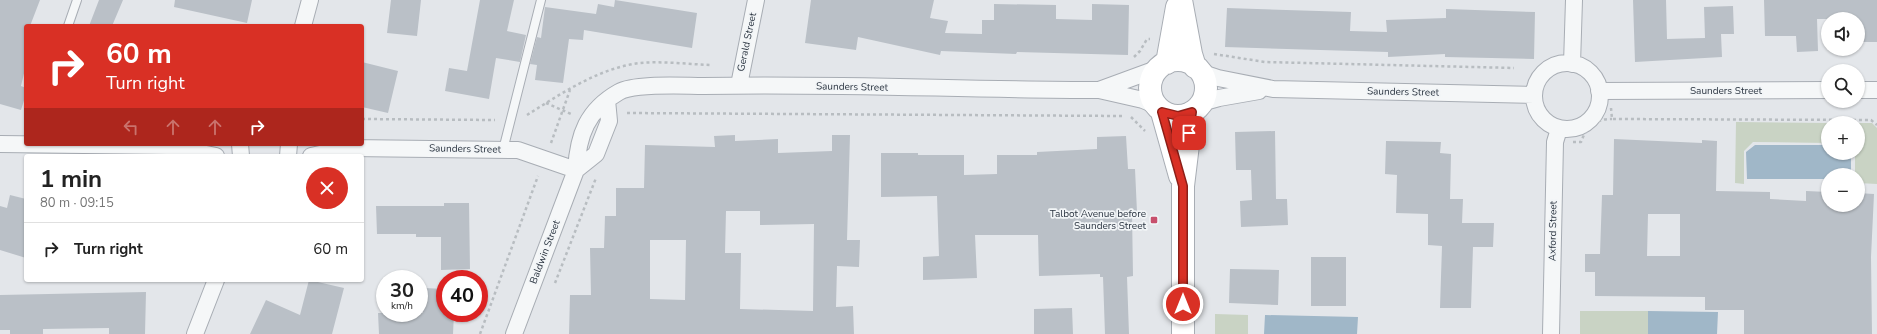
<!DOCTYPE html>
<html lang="en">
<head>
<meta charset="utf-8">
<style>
	:root { --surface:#fff; --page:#f6f6f6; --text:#222; --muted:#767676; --line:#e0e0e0 }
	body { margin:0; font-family:"Nunito Sans",sans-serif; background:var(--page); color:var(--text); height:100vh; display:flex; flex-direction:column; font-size:15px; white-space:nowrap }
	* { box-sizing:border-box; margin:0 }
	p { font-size:13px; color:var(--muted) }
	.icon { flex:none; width:22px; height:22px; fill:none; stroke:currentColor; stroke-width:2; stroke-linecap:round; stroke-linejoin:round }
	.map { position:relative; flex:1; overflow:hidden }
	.sheet { position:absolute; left:24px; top:154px; width:340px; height:128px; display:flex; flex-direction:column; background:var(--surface); border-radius:4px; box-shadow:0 1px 3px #0004 }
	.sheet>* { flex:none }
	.banner { position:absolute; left:24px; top:24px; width:340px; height:122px; border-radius:4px; box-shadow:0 1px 3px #0004; background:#d93025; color:#fff; overflow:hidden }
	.controls { position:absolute; left:1821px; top:12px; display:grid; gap:8px }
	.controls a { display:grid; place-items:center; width:44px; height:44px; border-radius:50%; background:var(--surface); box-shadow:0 1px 3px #0004; font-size:20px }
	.speed { position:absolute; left:376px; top:270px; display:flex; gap:8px; font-size:20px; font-weight:700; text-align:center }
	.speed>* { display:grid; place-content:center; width:52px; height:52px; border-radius:50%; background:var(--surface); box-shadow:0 1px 3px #0004; line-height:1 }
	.speed small { font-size:10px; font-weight:400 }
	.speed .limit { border:6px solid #d22; background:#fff; color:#111 }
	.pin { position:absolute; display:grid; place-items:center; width:34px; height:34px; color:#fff; margin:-17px; border-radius:8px; box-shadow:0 2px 6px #0006 }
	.me { position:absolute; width:44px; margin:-22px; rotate:0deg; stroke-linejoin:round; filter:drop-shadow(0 0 3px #0008) }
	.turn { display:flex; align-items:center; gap:14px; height:84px; padding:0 16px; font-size:18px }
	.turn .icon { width:52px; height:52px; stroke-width:2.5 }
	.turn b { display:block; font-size:28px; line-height:34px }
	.lanes { display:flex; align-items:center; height:38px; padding:0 16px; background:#0003; justify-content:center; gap:20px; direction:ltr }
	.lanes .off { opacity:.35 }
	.round { display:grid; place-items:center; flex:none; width:42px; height:42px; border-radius:21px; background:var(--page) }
	.overview { display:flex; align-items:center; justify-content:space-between; height:68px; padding:0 16px }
	h1 { font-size:24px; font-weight:700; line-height:30px }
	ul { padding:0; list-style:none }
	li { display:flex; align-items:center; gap:12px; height:52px; padding:0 16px; border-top:1px solid var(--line) }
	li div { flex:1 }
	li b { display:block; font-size:15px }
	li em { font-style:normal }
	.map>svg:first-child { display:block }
	.green { fill:#c9d3c4 }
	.water { fill:#a0b7c8 }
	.building { fill:#bac0c7; fill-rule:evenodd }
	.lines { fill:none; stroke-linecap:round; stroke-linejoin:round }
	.lane-casing { stroke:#a8adb4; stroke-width:10 }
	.street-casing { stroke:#a8adb4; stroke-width:18 }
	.secondary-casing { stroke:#a8adb4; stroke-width:24 }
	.path { stroke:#b8bdc1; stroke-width:2.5; stroke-dasharray:3 3; stroke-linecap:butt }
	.lane { stroke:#f5f7f8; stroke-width:8 }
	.street { stroke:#f5f7f8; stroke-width:16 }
	.secondary { stroke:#fff; stroke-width:22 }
	.route-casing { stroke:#8d1f18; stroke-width:10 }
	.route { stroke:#d93025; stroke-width:7 }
	.poi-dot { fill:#c74f6c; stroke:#f2f5f7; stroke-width:1.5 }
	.labels { text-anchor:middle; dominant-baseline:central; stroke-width:3.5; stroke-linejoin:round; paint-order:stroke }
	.street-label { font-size:10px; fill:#2b3541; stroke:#f2f5f7 }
	.poi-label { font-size:10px; fill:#2b3541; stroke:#f2f5f7; text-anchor:end }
</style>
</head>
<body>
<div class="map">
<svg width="1877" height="334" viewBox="0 0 1877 334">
	<rect width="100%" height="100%" fill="#e3e6ea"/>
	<path class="green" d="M 1736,122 L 1828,123 L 1828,143 L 1753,142 L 1744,151 L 1744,184 L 1735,183 Z
		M 1858,123 L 1872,123 L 1877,128 L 1877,184 L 1858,183 L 1858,175 L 1855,175 L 1855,153 L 1858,153 Z
		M 1580,311 L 1648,311 L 1648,334 L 1580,334 Z
		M 1215,314 L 1248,315 L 1248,334 L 1215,334 Z"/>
	<path class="water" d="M 1755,145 L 1828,145 L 1828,153 L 1851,153 L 1851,175 L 1828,175 L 1828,179 L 1747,179 L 1746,152 Z
		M 1648,311 L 1718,312 L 1717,334 L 1648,334 Z
		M 1265,315 L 1358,317 L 1357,334 L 1264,334 Z"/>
	<path class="building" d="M 0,0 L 40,0 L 30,26 L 26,26 L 26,65 L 21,86 L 26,88 L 26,94 L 21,110 L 0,104 Z
		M 99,0 L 123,0 L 112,26 L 89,26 Z
		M 175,0 L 252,0 L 247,23 L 174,7 Z
		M 391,0 L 421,0 L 417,36 L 387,33 Z
		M 480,0 L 514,0 L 507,31 L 526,35 L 520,62 L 496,58 L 489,99 L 445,91 L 449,68 L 467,71 Z
		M 615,0 L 697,13 L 692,48 L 584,30 L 583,40 L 569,39 L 563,83 L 535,80 L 537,65 L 530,64 L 537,37 L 541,38 L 545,7 L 596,14 L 598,4 L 614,7 Z
		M 811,0 L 934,0 L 930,18 L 948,21 L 945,33 L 982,34 L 982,20 L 994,20 L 994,4 L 1056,5 L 1056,19 L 1092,20 L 1092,4 L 1129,5 L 1128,55 L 1017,52 L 1016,54 L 941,51 L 940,55 L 858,37 L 856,50 L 805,43 Z
		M 1633,0 L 1666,0 L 1667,39 L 1705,38 L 1704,7 L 1733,6 L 1734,34 L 1721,34 L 1722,57 L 1635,62 Z
		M 1764,0 L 1877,0 L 1877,42 L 1858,42 L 1858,19 L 1817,19 L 1818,51 L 1797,52 L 1796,36 L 1765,36 Z
		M 1227,8 L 1351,12 L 1350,31 L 1387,32 L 1386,20 L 1446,18 L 1446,9 L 1535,12 L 1534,59 L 1445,57 L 1445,54 L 1388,57 L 1388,52 L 1225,47 Z
		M 362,62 L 398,71 L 388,113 L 362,107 Z
		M 1275,131 L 1276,199 L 1287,199 L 1288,225 L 1241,227 L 1240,201 L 1252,200 L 1251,170 L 1236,170 L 1235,132 Z
		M 735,135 L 735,141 L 778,139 L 778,153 L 832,151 L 832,135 L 850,135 L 847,240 L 860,240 L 859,267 L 837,266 L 836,307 L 853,306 L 854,334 L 569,334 L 570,295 L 591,295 L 590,248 L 604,248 L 605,216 L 616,216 L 616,188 L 644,188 L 645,145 L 715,147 L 714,136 ZM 726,211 L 760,211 L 760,225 L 814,224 L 813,311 L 740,309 L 741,253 L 725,253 ZM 650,240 L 686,240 L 685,300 L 650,299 Z
		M 1126,136 L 1128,169 L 1135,169 L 1137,212 L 1132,212 L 1133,276 L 1127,277 L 1129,334 L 1105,334 L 1103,277 L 1100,277 L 1100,274 L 1039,276 L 1038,235 L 975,235 L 977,278 L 923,280 L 923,257 L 939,256 L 937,196 L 881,197 L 881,153 L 918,153 L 918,155 L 964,155 L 964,175 L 997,174 L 997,155 L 1037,155 L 1037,152 L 1097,149 L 1097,137 Z
		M 1614,139 L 1702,143 L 1702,140 L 1717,141 L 1716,191 L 1770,192 L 1770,199 L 1806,201 L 1806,191 L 1828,192 L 1828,205 L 1858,205 L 1858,193 L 1874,194 L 1871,257 L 1872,334 L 1744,334 L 1744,310 L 1705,310 L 1705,297 L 1595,296 L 1595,272 L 1585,272 L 1585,254 L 1600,254 L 1602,195 L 1613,195 ZM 1648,214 L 1680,214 L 1680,256 L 1647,256 Z
		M 1386,141 L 1441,142 L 1440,153 L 1451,154 L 1450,199 L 1463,199 L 1462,223 L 1494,223 L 1493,247 L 1473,247 L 1471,308 L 1440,308 L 1442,246 L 1428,245 L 1428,214 L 1396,213 L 1397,175 L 1385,174 Z
		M 10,195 L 26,199 L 26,258 L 0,250 L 0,206 L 7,208 Z
		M 444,203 L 469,203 L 470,269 L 441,270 L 441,237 L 416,237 L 416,234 L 377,234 L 376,206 L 444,206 Z
		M 1311,257 L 1346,257 L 1346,306 L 1311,306 Z
		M 1230,269 L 1279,270 L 1278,305 L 1229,303 Z
		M 309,280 L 344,288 L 332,334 L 250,334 L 266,300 L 300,315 Z
		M 424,288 L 445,289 L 445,313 L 454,313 L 453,334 L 379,334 L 378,313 L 423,313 Z
		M 146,292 L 145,334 L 109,334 L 109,328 L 43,329 L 43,334 L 10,334 L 10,330 L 0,330 L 0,295 Z
		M 1072,308 L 1073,334 L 1034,334 L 1034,309 Z"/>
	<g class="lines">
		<defs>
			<path id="lane" d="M 68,26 L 77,0
				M 503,150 L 541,0"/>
			<path id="street" d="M 303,26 L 310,0
				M1534 96a33 33 0 1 1 66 0a33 33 0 1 1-66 0Z
				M 1572,64 L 1574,0
				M 1200,72 L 1218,78 L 1273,89 L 1534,95
				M 739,85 L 756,0
				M 1099,90 L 1159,68
				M 1858,90 L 1877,90
				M 1599,91 L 1828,90
				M 1201,103 L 1219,98 L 1259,91
				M 0,144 L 167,146 L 186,144
				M 240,144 L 241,156
				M 333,144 L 351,148 L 518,150 L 576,170
				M 172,147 L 216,156
				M 288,156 L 289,144
				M 311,156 L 347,148
				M 576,170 L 596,154 L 609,121 L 607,100
				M 195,334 L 216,280
				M 514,334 L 576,170 C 578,135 587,110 619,92 C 635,83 683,86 703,86 C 835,83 967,90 1099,90 L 1143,100 L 1155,105
				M 1551,334 L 1555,142 L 1559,129"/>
			<path id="secondary" d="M 1181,0 L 1191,54 L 1195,67
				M1150 88a28 28 0 1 1 56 0a28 28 0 1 1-56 0Z
				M 1167,63 L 1177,7
				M 1162,112 L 1180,176
				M 1183,334 L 1183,186 L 1192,112"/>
		</defs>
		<use href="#lane" class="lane-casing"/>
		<use href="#street" class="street-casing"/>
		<use href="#secondary" class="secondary-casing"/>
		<path class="path" d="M 1214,54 L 1265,62 L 1514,68
			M 1134,57 L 1140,51 L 1147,39 L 1150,39
			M 546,103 L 571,114
			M 1611,108 L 1612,119 L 1871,120 L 1877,125
			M 627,113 L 1122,116
			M 527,115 C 562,93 599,68 640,63 C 662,61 687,64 710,65
			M 1131,117 L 1145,131
			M 362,119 L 495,120
			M 1573,142 L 1581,142 C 1587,126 1594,119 1612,119
			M 551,143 L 570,90
			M 555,283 L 596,178
			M 480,334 L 538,176"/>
		<use href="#lane" class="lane"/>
		<use href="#street" class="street"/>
		<use href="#secondary" class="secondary"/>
	</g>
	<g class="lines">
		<defs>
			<path id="route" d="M 1183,304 L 1183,186 L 1162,112 L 1178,116 L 1192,112 L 1189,133"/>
		</defs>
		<use href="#route" class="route-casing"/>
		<use href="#route" class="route"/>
	</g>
	<rect class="poi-dot" x="1150" y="216" width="8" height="8" rx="2"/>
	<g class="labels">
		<g class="street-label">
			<text transform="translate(747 42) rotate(-78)">Gerald Street</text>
			<text transform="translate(852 87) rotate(1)">Saunders Street</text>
			<text x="1726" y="91">Saunders Street</text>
			<text transform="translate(1403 92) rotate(1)">Saunders Street</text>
			<text transform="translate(465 149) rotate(1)">Saunders Street</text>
			<text transform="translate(1553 231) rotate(-89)">Axford Street</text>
			<text transform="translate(545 252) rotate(-69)">Baldwin Street</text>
		</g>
		<g class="poi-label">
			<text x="1146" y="214">Talbot Avenue before<tspan x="1146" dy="12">Saunders Street</tspan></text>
		</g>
	</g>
</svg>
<div class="controls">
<a><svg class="icon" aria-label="sound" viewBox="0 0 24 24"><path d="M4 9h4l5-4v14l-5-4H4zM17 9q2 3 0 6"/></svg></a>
<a><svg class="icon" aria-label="search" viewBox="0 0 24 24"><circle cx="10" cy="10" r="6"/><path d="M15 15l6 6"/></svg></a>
<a>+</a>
<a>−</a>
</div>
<div class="speed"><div>30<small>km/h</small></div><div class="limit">40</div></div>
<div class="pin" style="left:1189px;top:133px;background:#d93025"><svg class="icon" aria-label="arrive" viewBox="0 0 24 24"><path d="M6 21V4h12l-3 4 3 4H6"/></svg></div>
<svg class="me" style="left:1183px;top:304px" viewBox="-20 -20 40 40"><circle r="17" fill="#d93025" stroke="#fff" stroke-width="3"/><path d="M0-11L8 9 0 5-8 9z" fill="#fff"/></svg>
<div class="banner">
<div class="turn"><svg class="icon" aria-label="right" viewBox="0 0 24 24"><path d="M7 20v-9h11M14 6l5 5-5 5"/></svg><div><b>60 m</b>Turn right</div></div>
<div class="lanes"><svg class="icon off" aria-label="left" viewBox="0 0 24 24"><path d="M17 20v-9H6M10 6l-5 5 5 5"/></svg><svg class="icon off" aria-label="ahead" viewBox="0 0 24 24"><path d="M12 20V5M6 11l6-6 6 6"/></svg><svg class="icon off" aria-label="ahead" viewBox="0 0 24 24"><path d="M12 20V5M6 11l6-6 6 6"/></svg><svg class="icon" aria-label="right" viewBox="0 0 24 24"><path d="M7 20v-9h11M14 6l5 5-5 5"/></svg></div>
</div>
<section class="sheet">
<div class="overview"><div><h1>1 min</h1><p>80 m · 09:15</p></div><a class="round" style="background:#d93025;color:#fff"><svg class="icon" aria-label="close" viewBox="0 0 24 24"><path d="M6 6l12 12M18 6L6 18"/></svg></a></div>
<ul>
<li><svg class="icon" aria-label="right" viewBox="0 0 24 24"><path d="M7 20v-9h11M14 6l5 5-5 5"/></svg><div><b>Turn right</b></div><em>60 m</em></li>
</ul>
</section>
</div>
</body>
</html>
